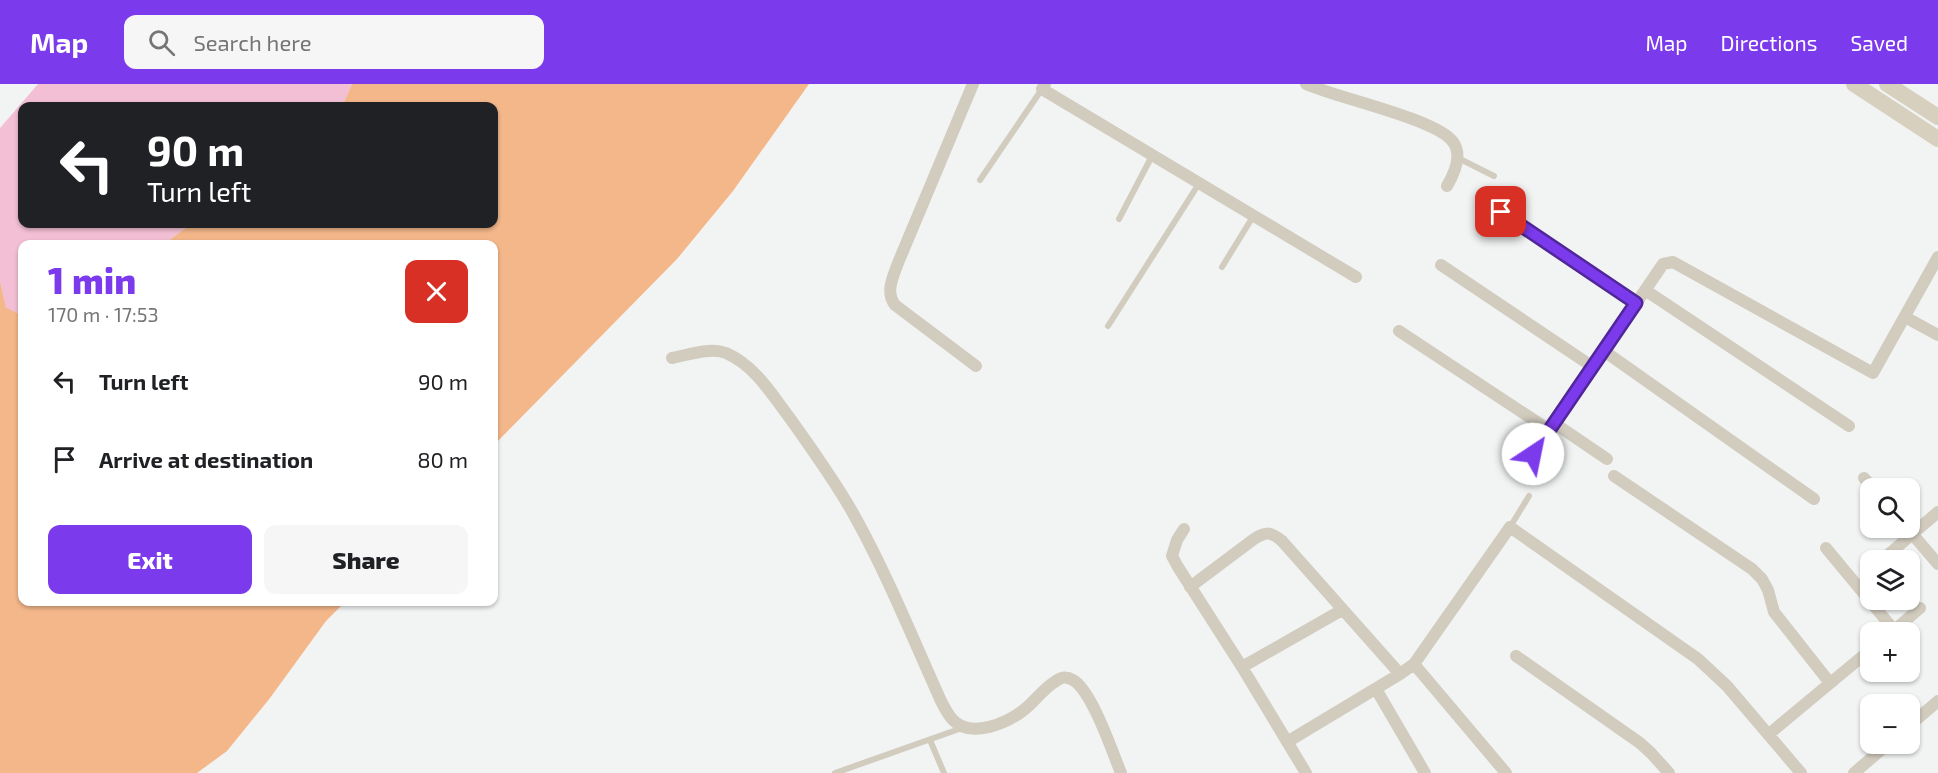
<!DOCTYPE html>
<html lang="en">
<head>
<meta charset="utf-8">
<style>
	:root { --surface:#fff; --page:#f6f6f6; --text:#202124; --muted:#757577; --accent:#7c3aed }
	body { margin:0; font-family:"Exo 2",sans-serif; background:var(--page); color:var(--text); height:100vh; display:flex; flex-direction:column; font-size:22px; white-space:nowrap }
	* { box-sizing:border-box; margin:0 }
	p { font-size:20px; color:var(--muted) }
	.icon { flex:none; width:33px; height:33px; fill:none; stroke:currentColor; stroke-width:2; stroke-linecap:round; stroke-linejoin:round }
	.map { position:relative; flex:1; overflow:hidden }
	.drawer { position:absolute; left:18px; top:156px; width:480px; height:366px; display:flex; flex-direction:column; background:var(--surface); border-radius:12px; box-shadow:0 2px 4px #0004 }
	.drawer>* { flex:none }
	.banner { position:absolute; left:18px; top:18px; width:480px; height:126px; border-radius:12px; box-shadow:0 2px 4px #0004; background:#202124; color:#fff; overflow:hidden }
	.buttons { position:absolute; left:1860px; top:394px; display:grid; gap:12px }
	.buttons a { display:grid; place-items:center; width:60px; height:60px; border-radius:12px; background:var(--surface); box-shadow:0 2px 4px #0004; font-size:30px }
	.pin { position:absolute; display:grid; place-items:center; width:51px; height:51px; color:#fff; margin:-26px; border-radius:12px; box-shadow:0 3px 9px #0006 }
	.me { position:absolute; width:66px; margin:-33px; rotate:34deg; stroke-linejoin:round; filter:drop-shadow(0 0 4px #0008) }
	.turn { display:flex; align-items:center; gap:21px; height:126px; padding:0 30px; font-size:27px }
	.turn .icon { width:78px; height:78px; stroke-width:2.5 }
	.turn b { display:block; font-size:42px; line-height:51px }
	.round { display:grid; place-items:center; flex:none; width:63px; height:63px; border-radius:12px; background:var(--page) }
	.summary { display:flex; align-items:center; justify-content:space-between; height:102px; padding:0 30px }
	h1 { font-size:36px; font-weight:800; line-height:45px; color:var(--accent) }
	.cta { display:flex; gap:12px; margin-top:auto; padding:12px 30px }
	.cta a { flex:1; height:69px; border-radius:12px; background:var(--accent); color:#fff; font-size:24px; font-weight:800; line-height:69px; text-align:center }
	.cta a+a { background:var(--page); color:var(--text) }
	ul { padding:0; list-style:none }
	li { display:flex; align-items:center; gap:18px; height:78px; padding:0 30px }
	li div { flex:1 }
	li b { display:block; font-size:22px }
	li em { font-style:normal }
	header { display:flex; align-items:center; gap:36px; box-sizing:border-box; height:84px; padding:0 30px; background:var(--accent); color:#fff }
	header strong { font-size:28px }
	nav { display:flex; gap:33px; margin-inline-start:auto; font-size:21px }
	.search { width:420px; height:54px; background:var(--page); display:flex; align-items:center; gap:15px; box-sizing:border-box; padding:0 21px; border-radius:12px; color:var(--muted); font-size:22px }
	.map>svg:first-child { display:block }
	.green { fill:#f3bfd4 }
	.water { fill:#f3b78a }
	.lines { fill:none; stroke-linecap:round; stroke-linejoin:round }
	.lane { stroke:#d2ccbf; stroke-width:6 }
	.street { stroke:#d2ccbf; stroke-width:12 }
	.secondary { stroke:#d7d0bf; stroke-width:16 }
	.route-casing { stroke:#51269a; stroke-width:15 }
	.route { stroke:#7c3aed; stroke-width:10 }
</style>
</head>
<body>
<header>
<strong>Map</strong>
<div class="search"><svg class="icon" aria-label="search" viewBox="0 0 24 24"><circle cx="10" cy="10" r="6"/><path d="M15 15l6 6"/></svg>Search here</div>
<nav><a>Map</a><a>Directions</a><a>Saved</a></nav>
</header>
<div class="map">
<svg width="1938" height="689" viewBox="0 0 1938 689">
	<rect width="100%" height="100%" fill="#f2f4f4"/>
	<path class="green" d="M 38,0 L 352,0 L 344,18 L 320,22 L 22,22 L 22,140 L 191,140 L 164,160 L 22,160 L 22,231 L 6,225 L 0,197 L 0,44 Z"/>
	<path class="water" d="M 352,0 L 809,0 L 733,107 L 677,175 L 494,361 L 494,160 L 164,160 L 191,140 L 494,140 L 494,22 L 320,22 L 344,18 Z
		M 0,197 L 6,224 L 22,231 L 22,518 L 345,518 L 326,537 L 270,614 L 227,667 L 197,689 L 0,689 Z"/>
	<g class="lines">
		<path class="lane" d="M 1458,74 L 1494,92
			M 980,96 L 1042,5
			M 1119,135 L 1153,70
			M 1222,183 L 1254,131
			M 1108,242 L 1200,98
			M 1510,443 L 1529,412
			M 930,656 L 944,689
			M 835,689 L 962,644"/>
		<path class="street" d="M 973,0 L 898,179 C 893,193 885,208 895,221 L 976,282
			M 1045,0 L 1042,5 L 1356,193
			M 1306,0 C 1337,14 1437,35 1453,58 C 1463,71 1454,90 1447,102
			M 1481,115 L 1636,219
			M 1441,181 L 1593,283
			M 1645,206 L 1849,342
			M 1905,233 L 1938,251
			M 1399,247 L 1549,346
			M 1604,267 L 1814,415
			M 672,274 C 688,271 710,263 726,269 C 754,281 771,309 789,333 C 811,364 835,397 854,431 C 887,490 913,555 941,617 C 944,623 948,631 953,636 C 971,655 1008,639 1025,625 C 1035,617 1044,604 1056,597 C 1061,593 1066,592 1073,596 C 1092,607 1112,667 1121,689
			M 1554,339 L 1607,375
			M 1533,370 L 1663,180 L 1673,178 L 1873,289 L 1938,173
			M 1614,392 L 1752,485 L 1762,495 L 1768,506 L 1774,528 L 1830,599
			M 1864,394 L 1874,405
			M 1184,445 L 1177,456 L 1172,472 L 1178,483 L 1242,583 L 1306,689
			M 1908,445 L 1938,480
			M 1826,464 L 1894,546
			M 1889,470 L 1938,428
			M 1190,503 L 1254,455 C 1267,447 1271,448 1282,457 L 1400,590
			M 1891,549 L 1920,524
			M 1516,572 L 1640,659 L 1651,669 L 1669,689
			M 1414,580 L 1506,689
			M 1242,583 L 1342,526
			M 1376,605 L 1425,689
			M 1910,641 L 1938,617
			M 1769,650 L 1870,566
			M 1287,658 L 1400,590 L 1414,580 L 1510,443 L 1698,575 L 1727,602 L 1801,689
			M 1854,689 L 1888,660"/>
		<path class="secondary" d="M 1854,0 L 1938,55
			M 1887,0 L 1938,33"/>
	</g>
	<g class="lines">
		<defs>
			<path id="route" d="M 1501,128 L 1636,219 L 1533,370"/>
		</defs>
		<use href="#route" class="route-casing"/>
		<use href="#route" class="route"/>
	</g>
</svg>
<div class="buttons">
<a><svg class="icon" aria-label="search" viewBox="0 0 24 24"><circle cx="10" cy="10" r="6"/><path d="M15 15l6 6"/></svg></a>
<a><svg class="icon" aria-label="layers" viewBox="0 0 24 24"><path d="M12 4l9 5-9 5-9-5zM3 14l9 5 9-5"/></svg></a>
<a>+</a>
<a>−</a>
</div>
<div class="pin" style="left:1501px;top:128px;background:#d93025"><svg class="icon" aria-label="arrive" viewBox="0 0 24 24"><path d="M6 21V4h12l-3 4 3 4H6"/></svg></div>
<svg class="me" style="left:1533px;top:370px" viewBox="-20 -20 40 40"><circle r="19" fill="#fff"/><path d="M0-13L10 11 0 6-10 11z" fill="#7c3aed"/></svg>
<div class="banner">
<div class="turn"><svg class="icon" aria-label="left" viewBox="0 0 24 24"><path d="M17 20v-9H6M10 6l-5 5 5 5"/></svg><div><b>90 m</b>Turn left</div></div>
</div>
<section class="drawer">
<div class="summary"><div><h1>1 min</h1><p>170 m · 17:53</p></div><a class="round" style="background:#d93025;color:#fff"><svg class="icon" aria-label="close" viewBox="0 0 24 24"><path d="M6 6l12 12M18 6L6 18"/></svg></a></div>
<ul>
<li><svg class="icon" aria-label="left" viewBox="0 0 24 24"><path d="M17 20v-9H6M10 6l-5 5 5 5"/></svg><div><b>Turn left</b></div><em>90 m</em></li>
<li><svg class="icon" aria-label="arrive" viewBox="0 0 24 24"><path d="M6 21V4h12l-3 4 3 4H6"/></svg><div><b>Arrive at destination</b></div><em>80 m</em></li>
</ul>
<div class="cta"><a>Exit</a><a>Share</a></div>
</section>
</div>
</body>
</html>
